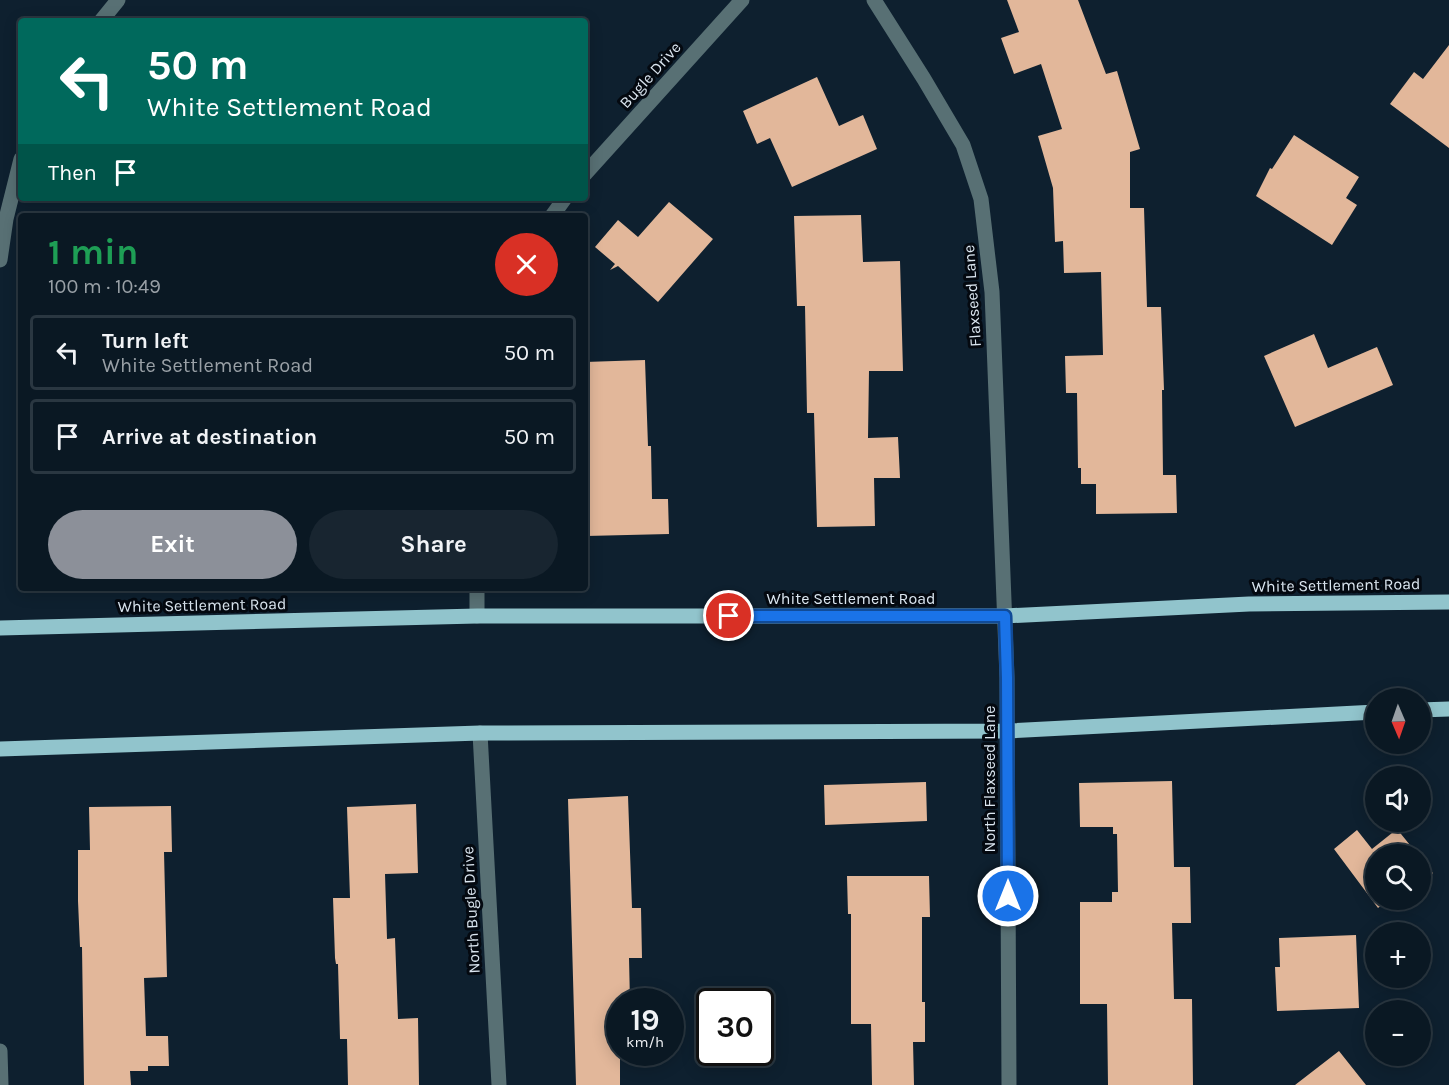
<!DOCTYPE html>
<html lang="en">
<head>
<meta charset="utf-8">
<style>
	:root { --surface:#0a1823; --page:#182530; --text:#f1f3f6; --muted:#99a0a6; --line:#2a3741; --accent:#8c9099 }
	body { margin:0; font-family:Karla,sans-serif; background:var(--page); color:var(--text); height:100vh; display:flex; flex-direction:column; font-size:22px; white-space:nowrap }
	* { box-sizing:border-box; margin:0 }
	p { font-size:20px; color:var(--muted) }
	.icon { flex:none; width:33px; height:33px; fill:none; stroke:currentColor; stroke-width:2; stroke-linecap:round; stroke-linejoin:round }
	.map { position:relative; flex:1; overflow:hidden }
	.panel { position:absolute; left:18px; top:213px; width:570px; height:378px; display:flex; flex-direction:column; background:var(--surface); border-radius:6px; box-shadow:0 3px 15px #0003,0 0 0 2px var(--line) }
	.panel>* { flex:none }
	.top-card { position:absolute; left:18px; top:18px; width:570px; height:183px; border-radius:6px; box-shadow:0 3px 15px #0003,0 0 0 2px var(--line); background:#00695c; color:#fff; overflow:hidden }
	.needle { width:39px; rotate:178deg }
	.tools { position:absolute; left:1365px; top:688px; display:grid; gap:12px }
	.tools a { display:grid; place-items:center; width:66px; height:66px; border-radius:50%; background:var(--surface); box-shadow:0 3px 15px #0003,0 0 0 2px var(--line); font-size:30px }
	.speed { position:absolute; left:606px; top:988px; display:flex; gap:12px; font-size:30px; font-weight:700; text-align:center }
	.speed>* { display:grid; place-content:center; width:78px; height:78px; border-radius:50%; background:var(--surface); box-shadow:0 3px 15px #0003,0 0 0 2px var(--line); line-height:1 }
	.speed small { font-size:15px; font-weight:400 }
	.speed .limit { border:3px solid #111; border-radius:9px; background:#fff; color:#111 }
	.pin { position:absolute; display:grid; place-items:center; width:51px; height:51px; color:#fff; margin:-26px; border:3px solid #fff; border-radius:50%; box-shadow:0 2px 6px #0007 }
	.me { position:absolute; width:66px; margin:-33px; rotate:0deg; stroke-linejoin:round; filter:drop-shadow(0 0 4px #0008) }
	.turn { display:flex; align-items:center; gap:21px; height:126px; padding:0 30px; font-size:27px }
	.turn .icon { width:78px; height:78px; stroke-width:2.5 }
	.turn b { display:block; font-size:42px; line-height:51px }
	.then { display:flex; align-items:center; height:57px; padding:0 30px; background:#0003; gap:12px; font-size:22px }
	.round { display:grid; place-items:center; flex:none; width:63px; height:63px; border-radius:32px; background:var(--page) }
	.headline { display:flex; align-items:center; justify-content:space-between; height:102px; padding:0 30px }
	h1 { font-size:36px; font-weight:700; line-height:45px; color:#1e9e55 }
	.cta { display:flex; gap:12px; margin-top:auto; padding:12px 30px }
	.cta a { flex:1; height:69px; border-radius:36px; background:var(--accent); color:#fff; font-size:24px; font-weight:700; line-height:69px; text-align:center }
	.cta a+a { background:var(--page); color:var(--text) }
	ul { padding:0; list-style:none }
	li { display:flex; align-items:center; gap:18px; height:75px; margin:0 12px 9px; padding:0 18px; border:3px solid var(--line); border-radius:6px }
	li div { flex:1 }
	li b { display:block; font-size:22px }
	li em { font-style:normal }
	.map>svg:first-child { display:block }
	.building { fill:#e2b79a }
	.lines { fill:none; stroke-linecap:round; stroke-linejoin:round }
	.minor { stroke:#587074; stroke-width:15 }
	.major { stroke:#91c4cc; stroke-width:15 }
	.route-casing { stroke:#114b97; stroke-width:15 }
	.route { stroke:#1a73e8; stroke-width:10 }
	.labels { text-anchor:middle; dominant-baseline:central; stroke-width:6; stroke-linejoin:round; paint-order:stroke }
	.street-label { font-size:16px; fill:#dbe6f0; stroke:#040910 }
</style>
</head>
<body>
<div class="map">
<svg width="1449" height="1085" viewBox="0 0 1449 1085">
	<rect width="100%" height="100%" fill="#0e202f"/>
	<path class="building" d="M 1007,0 L 1078,0 L 1106,74 L 1117,71 L 1140,149 L 1130,152 L 1130,208 L 1144,208 L 1147,307 L 1161,307 L 1164,390 L 1162,390 L 1163,475 L 1176,475 L 1177,513 L 1096,514 L 1096,484 L 1081,484 L 1081,468 L 1078,468 L 1077,393 L 1066,393 L 1065,356 L 1103,355 L 1101,272 L 1064,273 L 1063,241 L 1055,242 L 1053,188 L 1038,136 L 1062,129 L 1041,64 L 1014,74 L 1001,38 L 1019,32 Z
		M 1449,45 L 1449,148 L 1390,104 L 1414,72 L 1423,79 Z
		M 817,77 L 839,126 L 863,115 L 877,149 L 792,187 L 770,138 L 757,144 L 743,111 Z
		M 1294,135 L 1359,177 L 1346,198 L 1357,205 L 1332,245 L 1256,196 L 1270,168 L 1272,169 Z
		M 669,202 L 713,239 L 658,302 L 618,266 L 610,270 L 615,264 L 595,247 L 618,220 L 638,237 Z
		M 861,215 L 863,262 L 900,261 L 903,371 L 869,371 L 868,438 L 898,437 L 900,478 L 874,478 L 875,526 L 817,527 L 814,413 L 807,413 L 805,306 L 797,306 L 794,216 Z
		M 1314,334 L 1328,368 L 1377,347 L 1393,385 L 1295,427 L 1264,356 Z
		M 645,360 L 648,446 L 651,446 L 652,499 L 668,499 L 669,534 L 586,536 L 585,362 Z
		M 1172,781 L 1174,867 L 1190,867 L 1191,923 L 1172,923 L 1174,999 L 1192,999 L 1193,1085 L 1108,1085 L 1107,1004 L 1080,1004 L 1080,902 L 1112,902 L 1112,892 L 1118,892 L 1117,834 L 1113,834 L 1113,827 L 1080,827 L 1079,783 Z
		M 926,782 L 927,821 L 825,825 L 824,785 Z
		M 628,796 L 632,908 L 641,908 L 642,958 L 629,958 L 630,1002 L 620,1002 L 620,1085 L 576,1085 L 568,799 Z
		M 416,804 L 418,873 L 385,874 L 387,939 L 395,938 L 398,1019 L 418,1018 L 419,1085 L 348,1085 L 347,1039 L 340,1039 L 338,964 L 336,964 L 335,958 L 333,898 L 350,898 L 347,807 Z
		M 171,806 L 172,852 L 164,852 L 167,977 L 144,978 L 146,1036 L 168,1036 L 169,1066 L 148,1066 L 148,1071 L 130,1071 L 131,1085 L 84,1085 L 82,947 L 80,947 L 78,901 L 78,850 L 90,850 L 89,807 Z
		M 1397,829 L 1418,855 L 1376,855 L 1376,900 L 1388,900 L 1378,908 L 1334,849 L 1357,830 L 1372,849 Z
		M 1420,858 L 1433,873 L 1426,884 L 1420,888 Z
		M 847,876 L 929,876 L 930,917 L 922,917 L 922,1002 L 925,1002 L 925,1042 L 913,1042 L 914,1085 L 872,1085 L 871,1024 L 851,1024 L 851,914 L 848,914 Z
		M 1356,935 L 1359,1008 L 1277,1011 L 1275,967 L 1280,967 L 1279,938 Z
		M 1339,1051 L 1366,1085 L 1295,1085 Z"/>
	<g class="lines">
		<path class="minor" d="M 874,0 L 924,79 L 963,145 L 981,199 L 992,292 L 1007,678 L 1009,1085
			M 101,21 L 118,0
			M 585,174 L 742,0
			M 552,216 L 565,198
			M 0,260 L 6,219 L 21,159
			M 477,616 L 477,588
			M 480,733 L 499,1085
			M 0,1051 L 1,1085"/>
		<path class="major" d="M 0,628 L 477,616 L 1005,616 L 1249,604 L 1449,602
			M 1420,710 L 1449,709
			M 0,749 L 480,733 L 1007,731 L 1376,712"/>
	</g>
	<g class="lines">
		<defs>
			<path id="route" d="M 729,616 L 1005,616 L 1007,678 L 1008,896"/>
		</defs>
		<use href="#route" class="route-casing"/>
		<use href="#route" class="route"/>
	</g>
	<g class="labels">
		<g class="street-label">
			<text transform="translate(650 75) rotate(-48)">Bugle Drive</text>
			<text transform="translate(972 296) rotate(-94)">Flaxseed Lane</text>
			<text transform="translate(1336 585) rotate(-1)">White Settlement Road</text>
			<text x="851" y="598">White Settlement Road</text>
			<text transform="translate(202 605) rotate(-1)">White Settlement Road</text>
			<text transform="translate(989 779) rotate(-90)">North Flaxseed Lane</text>
			<text transform="translate(471 910) rotate(-93)">North Bugle Drive</text>
		</g>
	</g>
</svg>
<div class="tools">
<a><svg class="needle" viewBox="-14 -14 28 28"><path d="M0-13l5 13h-10z" fill="#e53935"/><path d="M0 13l5-13h-10z" fill="#99a0a6"/></svg></a>
<a><svg class="icon" aria-label="sound" viewBox="0 0 24 24"><path d="M4 9h4l5-4v14l-5-4H4zM17 9q2 3 0 6"/></svg></a>
<a><svg class="icon" aria-label="search" viewBox="0 0 24 24"><circle cx="10" cy="10" r="6"/><path d="M15 15l6 6"/></svg></a>
<a>+</a>
<a>−</a>
</div>
<div class="speed"><div>19<small>km/h</small></div><div class="limit">30</div></div>
<div class="pin" style="left:729px;top:616px;background:#d93025"><svg class="icon" aria-label="arrive" viewBox="0 0 24 24"><path d="M6 21V4h12l-3 4 3 4H6"/></svg></div>
<svg class="me" style="left:1008px;top:896px" viewBox="-20 -20 40 40"><circle r="17" fill="#1a73e8" stroke="#fff" stroke-width="3"/><path d="M0-11L8 9 0 5-8 9z" fill="#fff"/></svg>
<div class="top-card">
<div class="turn"><svg class="icon" aria-label="left" viewBox="0 0 24 24"><path d="M17 20v-9H6M10 6l-5 5 5 5"/></svg><div><b>50 m</b>White Settlement Road</div></div>
<div class="then">Then<svg class="icon" aria-label="arrive" viewBox="0 0 24 24"><path d="M6 21V4h12l-3 4 3 4H6"/></svg></div>
</div>
<section class="panel">
<div class="headline"><div><h1>1 min</h1><p>100 m · 10:49</p></div><a class="round" style="background:#d93025;color:#fff"><svg class="icon" aria-label="close" viewBox="0 0 24 24"><path d="M6 6l12 12M18 6L6 18"/></svg></a></div>
<ul>
<li><svg class="icon" aria-label="left" viewBox="0 0 24 24"><path d="M17 20v-9H6M10 6l-5 5 5 5"/></svg><div><b>Turn left</b><p>White Settlement Road</p></div><em>50 m</em></li>
<li><svg class="icon" aria-label="arrive" viewBox="0 0 24 24"><path d="M6 21V4h12l-3 4 3 4H6"/></svg><div><b>Arrive at destination</b></div><em>50 m</em></li>
</ul>
<div class="cta"><a>Exit</a><a>Share</a></div>
</section>
</div>
</body>
</html>
